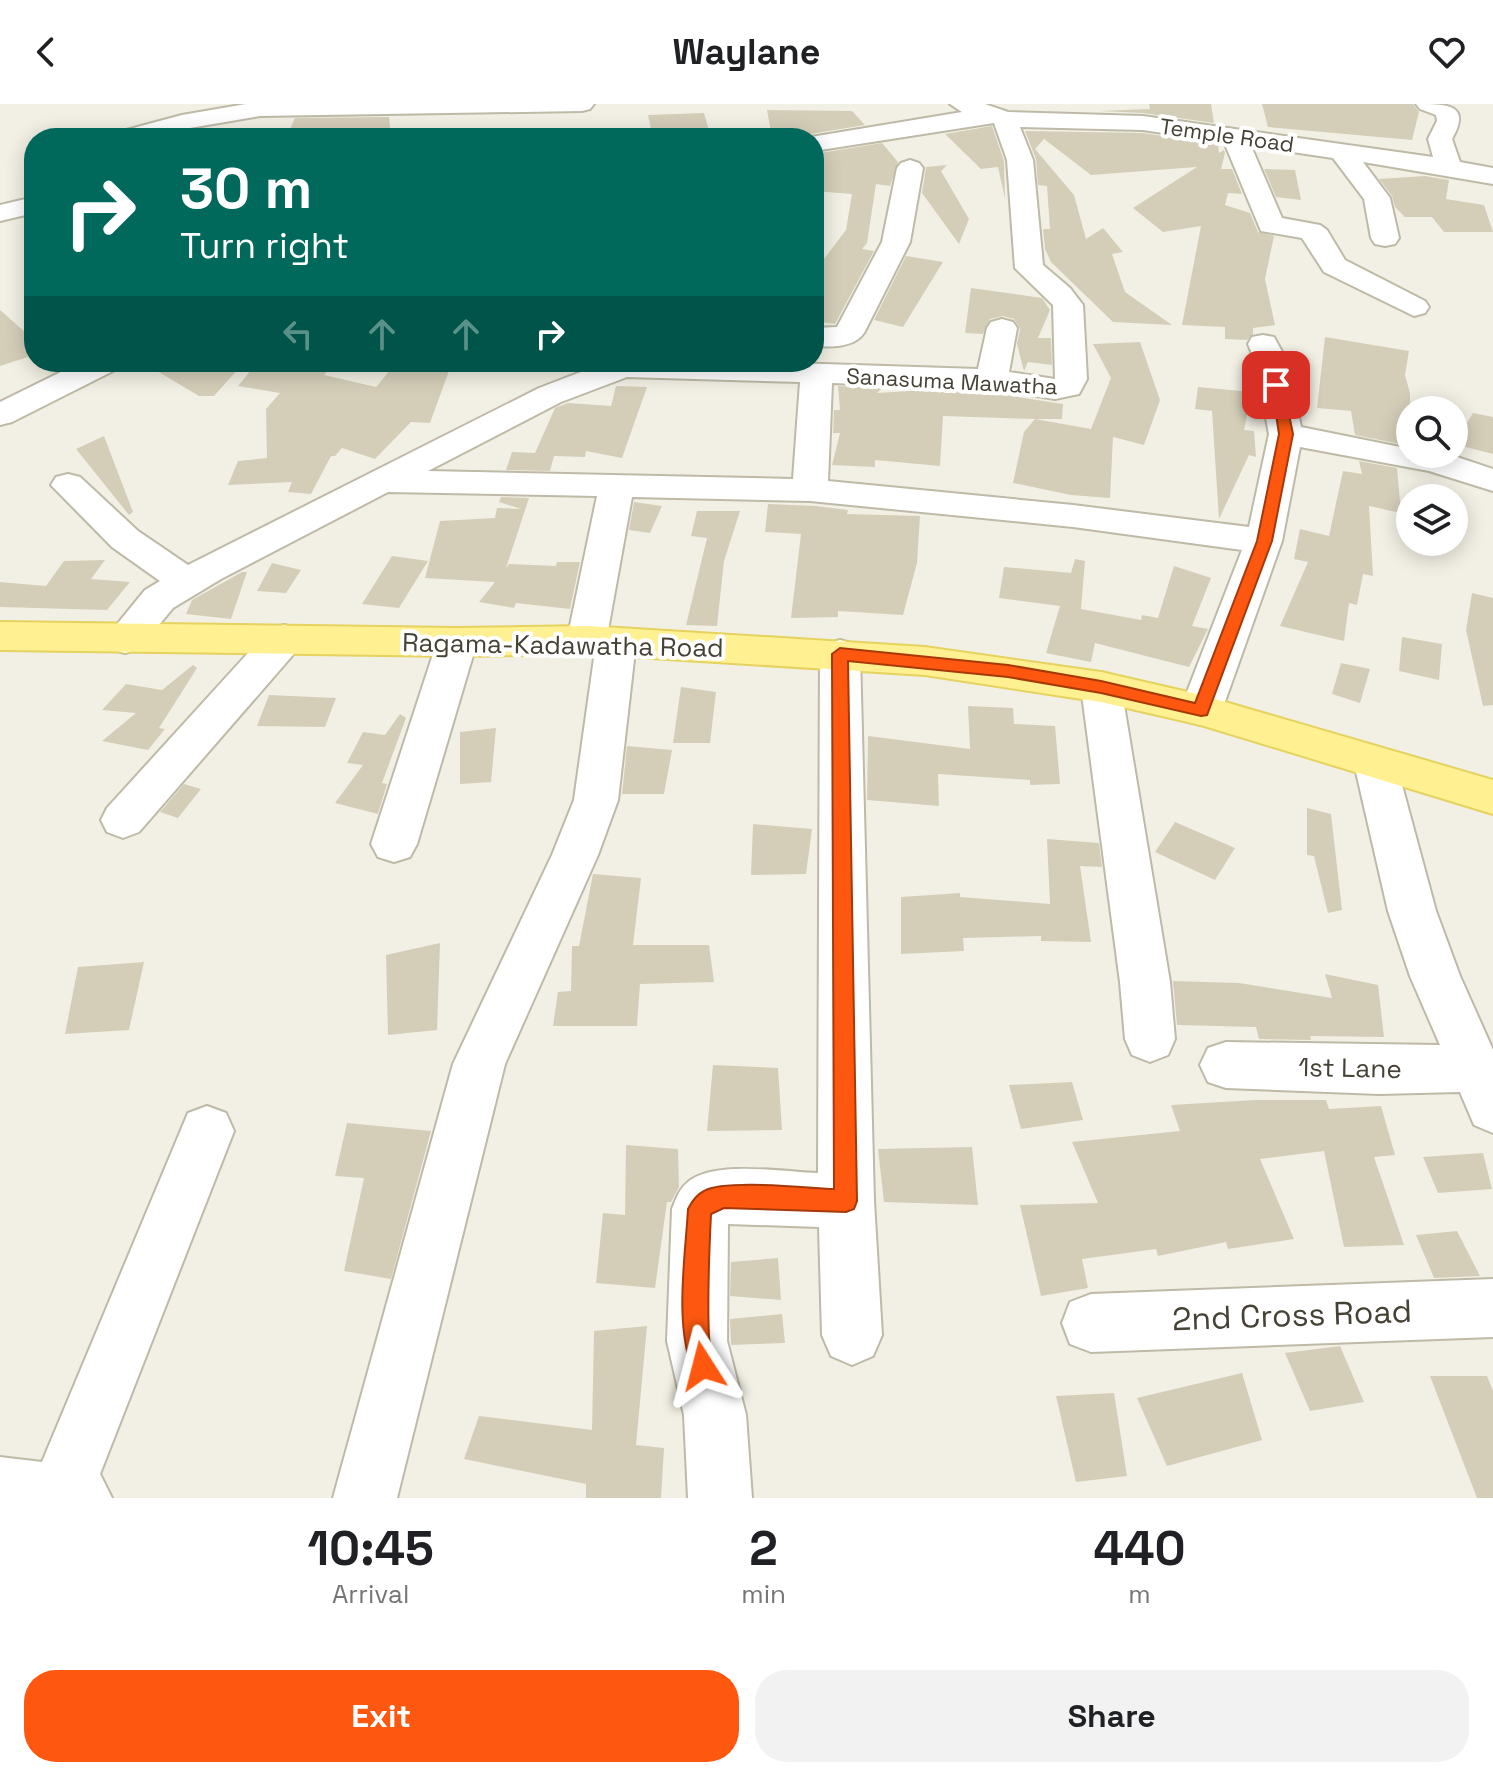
<!DOCTYPE html>
<html lang="en">
<head>
<meta charset="utf-8">
<style>
	:root { --surface:#fff; --page:#f2f2f2; --text:#202124; --muted:#757577; --accent:#fe5810 }
	body { margin:0; font-family:"Space Grotesk",sans-serif; background:var(--page); color:var(--text); height:100vh; display:flex; flex-direction:column; font-size:30px; white-space:nowrap }
	* { box-sizing:border-box; margin:0 }
	p { font-size:26px; color:var(--muted) }
	.icon { flex:none; width:44px; height:44px; fill:none; stroke:currentColor; stroke-width:2; stroke-linecap:round; stroke-linejoin:round }
	.map { position:relative; height:1394px; overflow:hidden }
	.sheet { display:flex; flex-direction:column; background:var(--surface); flex:1 }
	.sheet>* { flex:none }
	.guide { position:absolute; left:24px; top:24px; width:800px; height:244px; border-radius:32px; box-shadow:0 4px 20px #0003; background:#00695c; color:#fff; overflow:hidden }
	.buttons { position:absolute; left:1396px; top:292px; display:grid; gap:16px }
	.buttons a { display:grid; place-items:center; width:72px; height:72px; border-radius:50%; background:var(--surface); box-shadow:0 4px 20px #0003; font-size:40px }
	.pin { position:absolute; display:grid; place-items:center; width:68px; height:68px; color:#fff; margin:-34px; border-radius:16px; box-shadow:0 4px 12px #0006 }
	.me { position:absolute; width:88px; margin:-44px; rotate:351deg; stroke-linejoin:round; filter:drop-shadow(0 0 6px #0008) }
	.turn { display:flex; align-items:center; gap:28px; height:168px; padding:0 24px; font-size:36px }
	.turn .icon { width:104px; height:104px; stroke-width:2.5 }
	.turn b { display:block; font-size:56px; line-height:68px }
	.lanes { display:flex; align-items:center; height:76px; padding:0 24px; background:#0003; justify-content:center; gap:40px; direction:ltr }
	.lanes .off { opacity:.35 }
	.eta { display:flex; justify-content:space-evenly; align-items:center; height:136px; text-align:center }
	.eta b { font-size:48px; font-weight:700; line-height:56px }
	.action { display:flex; gap:16px; margin-top:auto; padding:16px 24px }
	.action a { flex:1; height:92px; border-radius:32px; background:var(--accent); color:#fff; font-size:32px; font-weight:700; line-height:92px; text-align:center }
	.action a+a { background:var(--page); color:var(--text) }
	header { display:flex; justify-content:space-between; align-items:center; height:104px; padding:0 24px; background:var(--surface); font-size:36px; font-weight:700 }
	.map>svg:first-child { display:block }
	.building { fill:#d4ceb9 }
	.lines { fill:none; stroke-linecap:round; stroke-linejoin:round }
	.minor-casing { stroke:#bebaa7; stroke-width:4 }
	.major-casing { stroke:#e5d25f; stroke-width:4 }
	.minor { fill:#fff; fill-rule:evenodd }
	.major { fill:#fff091; fill-rule:evenodd }
	.route { fill:#fe5810; stroke:#a5390a; stroke-width:2 }
	.labels { text-anchor:middle; dominant-baseline:central; stroke-width:8; stroke-linejoin:round; paint-order:stroke }
	.far-street-label { font-size:22px; fill:#454134; stroke:#fff }
	.street-label { font-size:26px; fill:#454134; stroke:#fff }
	.near-street-label { font-size:32px; fill:#454134; stroke:#fff }
</style>
</head>
<body>
<header><svg class="icon" aria-label="back" viewBox="0 0 24 24"><path d="M15 5l-7 7 7 7"/></svg>Waylane<svg class="icon" aria-label="heart" viewBox="0 0 24 24"><path d="M12 20l-8-8c-3-5 5-10 8-4 3-6 11-1 8 4z"/></svg></header>
<div class="map">
<svg width="1493" height="1394" viewBox="0 0 1493 1394">
	<rect width="100%" height="100%" fill="#f2f0e4"/>
	<path class="building" d="M 1149,0 L 1211,0 L 1214,19 L 1143,9 L 1100,7 L 1150,5 Z
		M 1262,0 L 1413,0 L 1419,8 L 1412,36 L 1268,23 Z
		M 767,6 L 852,7 L 865,21 L 804,31 L 802,34 L 772,34 Z
		M 704,9 L 711,34 L 653,34 L 648,11 Z
		M 389,13 L 390,24 L 341,27 L 339,34 L 286,34 L 295,14 Z
		M 992,22 L 1004,57 L 1005,95 L 998,63 L 981,65 L 945,30 Z
		M 1025,27 L 1143,29 L 1218,40 L 1219,49 L 1224,46 L 1225,49 L 1221,65 L 1232,65 L 1242,90 L 1228,89 L 1225,101 L 1250,109 L 1258,128 L 1274,132 L 1265,175 L 1275,221 L 1253,224 L 1253,230 L 1247,236 L 1225,235 L 1225,223 L 1182,221 L 1201,122 L 1163,128 L 1133,104 L 1197,63 L 1091,71 L 1044,35 L 1035,45 L 1074,91 L 1086,135 L 1103,124 L 1123,148 L 1112,150 L 1125,188 L 1172,221 L 1113,218 L 1051,158 L 1045,145 L 1043,125 L 1050,125 L 1047,82 L 1038,81 L 1036,55 Z
		M 882,39 L 898,58 L 890,82 L 876,80 L 867,139 L 862,145 L 874,147 L 835,220 L 814,217 L 814,168 L 846,126 L 852,90 L 814,87 L 814,50 Z
		M 947,61 L 941,67 L 969,115 L 959,140 L 922,89 L 926,63 Z
		M 1264,65 L 1295,66 L 1301,96 L 1276,93 Z
		M 1425,72 L 1449,76 L 1446,95 L 1484,101 L 1493,128 L 1444,128 L 1432,113 L 1405,113 L 1395,103 L 1392,92 L 1379,75 Z
		M 906,152 L 943,158 L 903,223 L 874,216 Z
		M 971,184 L 1042,194 L 1050,206 L 1038,234 L 1051,234 L 1052,261 L 1028,258 L 1024,267 L 1017,240 L 1020,225 L 1014,215 L 1003,212 L 990,215 L 983,230 L 965,229 Z
		M 0,206 L 34,236 L 34,251 L 0,262 Z
		M 1325,233 L 1409,247 L 1405,271 L 1410,289 L 1410,342 L 1355,331 L 1351,307 L 1317,304 Z
		M 1140,238 L 1160,296 L 1144,341 L 1113,333 L 1110,394 L 1071,391 L 1013,379 L 1024,328 L 1035,315 L 943,312 L 940,362 L 875,356 L 875,363 L 832,361 L 840,329 L 833,329 L 834,306 L 840,306 L 838,282 L 882,284 L 877,289 L 926,286 L 978,287 L 1063,300 L 1062,315 L 1035,315 L 1091,325 L 1111,274 L 1093,240 Z
		M 142,258 L 204,258 L 240,263 L 214,292 L 199,292 Z
		M 397,258 L 450,264 L 430,319 L 411,318 L 375,355 L 342,344 L 335,352 L 331,352 L 311,390 L 288,388 L 292,378 L 228,381 L 238,357 L 267,354 L 266,305 L 280,289 L 238,282 L 256,260 L 328,266 L 324,271 L 376,283 Z
		M 616,282 L 647,283 L 622,354 L 586,347 L 585,353 L 554,352 L 550,367 L 506,366 L 512,348 L 535,349 L 555,304 L 568,299 L 611,302 Z
		M 1198,283 L 1252,288 L 1244,326 L 1254,327 L 1256,353 L 1249,351 L 1219,415 L 1212,307 L 1195,305 Z
		M 1473,309 L 1493,313 L 1493,350 L 1454,340 Z
		M 104,332 L 133,408 L 129,411 L 76,345 Z
		M 1359,357 L 1397,364 L 1401,409 L 1369,402 L 1373,472 L 1363,470 L 1357,501 L 1349,499 L 1344,537 L 1280,522 L 1308,458 L 1294,455 L 1300,425 L 1329,432 L 1343,367 L 1362,370 Z
		M 501,393 L 529,394 L 506,464 L 509,460 L 556,462 L 557,458 L 580,458 L 570,505 L 516,499 L 514,504 L 479,498 L 495,478 L 425,474 L 440,417 L 495,414 L 497,404 L 521,405 L 499,398 Z
		M 634,398 L 662,402 L 650,429 L 629,426 Z
		M 768,400 L 816,402 L 848,406 L 847,410 L 920,412 L 917,459 L 903,511 L 838,507 L 838,513 L 791,514 L 801,430 L 765,428 Z
		M 697,407 L 740,407 L 724,457 L 717,522 L 686,521 L 707,434 L 691,432 Z
		M 392,452 L 428,457 L 399,504 L 362,500 Z
		M 1075,455 L 1085,457 L 1081,505 L 1141,516 L 1142,511 L 1158,514 L 1174,462 L 1211,474 L 1192,522 L 1208,525 L 1189,563 L 1095,539 L 1091,558 L 1046,549 L 1060,502 L 999,494 L 1004,463 L 1071,469 Z
		M 105,456 L 91,475 L 130,478 L 107,506 L 0,503 L 0,478 L 46,482 L 64,457 Z
		M 272,459 L 301,466 L 286,489 L 257,487 Z
		M 242,468 L 247,468 L 231,515 L 186,510 L 192,496 Z
		M 1472,489 L 1493,494 L 1493,601 L 1483,602 L 1466,526 Z
		M 1402,533 L 1442,540 L 1439,576 L 1399,567 Z
		M 1341,559 L 1370,565 L 1360,599 L 1332,590 Z
		M 193,561 L 197,564 L 159,624 L 165,625 L 148,646 L 102,637 L 136,609 L 102,606 L 126,580 L 162,586 Z
		M 681,583 L 716,588 L 710,639 L 673,639 Z
		M 269,591 L 336,594 L 325,623 L 257,622 Z
		M 968,602 L 1013,604 L 1014,620 L 1055,622 L 1060,680 L 1030,681 L 1030,676 L 938,670 L 939,702 L 867,696 L 868,632 L 970,645 Z
		M 400,610 L 406,614 L 382,679 L 387,680 L 378,710 L 335,699 L 363,661 L 347,659 L 363,628 L 385,631 Z
		M 496,624 L 491,678 L 460,680 L 460,628 Z
		M 627,642 L 672,646 L 664,690 L 622,690 Z
		M 184,680 L 201,685 L 178,714 L 160,708 Z
		M 1307,704 L 1331,710 L 1342,806 L 1328,809 L 1314,752 L 1307,751 Z
		M 1175,718 L 1235,744 L 1215,776 L 1155,748 Z
		M 753,720 L 812,725 L 806,770 L 751,771 Z
		M 1047,735 L 1099,739 L 1102,763 L 1080,762 L 1091,838 L 1041,837 L 1041,832 L 963,834 L 964,847 L 901,850 L 901,793 L 960,789 L 960,793 L 1050,800 Z
		M 593,770 L 641,774 L 633,841 L 709,841 L 714,878 L 640,880 L 637,922 L 553,922 L 558,888 L 571,887 L 572,842 L 579,842 Z
		M 440,839 L 437,926 L 388,931 L 386,851 Z
		M 144,858 L 129,926 L 65,930 L 78,863 Z
		M 1325,870 L 1378,881 L 1384,933 L 1310,932 L 1311,936 L 1259,935 L 1256,923 L 1177,921 L 1173,877 L 1239,879 L 1332,894 Z
		M 713,961 L 778,964 L 782,1026 L 707,1027 Z
		M 1072,978 L 1083,1016 L 1021,1025 L 1009,981 Z
		M 1255,996 L 1326,996 L 1329,1005 L 1381,1002 L 1395,1051 L 1374,1053 L 1404,1141 L 1344,1143 L 1324,1047 L 1260,1055 L 1294,1135 L 1228,1145 L 1226,1138 L 1158,1152 L 1156,1145 L 1082,1155 L 1088,1184 L 1041,1192 L 1020,1101 L 1098,1099 L 1072,1038 L 1180,1027 L 1171,1001 Z
		M 347,1019 L 431,1027 L 391,1175 L 344,1167 L 364,1074 L 335,1072 Z
		M 626,1041 L 678,1045 L 679,1083 L 671,1098 L 667,1098 L 655,1184 L 596,1179 L 603,1109 L 625,1111 Z
		M 972,1043 L 978,1101 L 884,1098 L 878,1045 Z
		M 1483,1049 L 1492,1085 L 1438,1089 L 1423,1053 Z
		M 1457,1127 L 1480,1172 L 1434,1174 L 1416,1131 Z
		M 778,1154 L 781,1196 L 730,1192 L 731,1158 Z
		M 782,1210 L 785,1239 L 731,1241 L 730,1215 Z
		M 647,1222 L 636,1341 L 664,1344 L 661,1394 L 586,1394 L 586,1380 L 464,1355 L 479,1312 L 592,1326 L 594,1227 Z
		M 1340,1242 L 1364,1298 L 1310,1307 L 1285,1249 Z
		M 1242,1269 L 1262,1336 L 1167,1362 L 1137,1294 Z
		M 1430,1272 L 1487,1272 L 1493,1287 L 1493,1394 L 1477,1394 Z
		M 1114,1289 L 1127,1372 L 1076,1378 L 1056,1292 Z"/>
	<g class="lines">
		<defs>
			<path id="minor" d="M 246,0 L 594,0 L 590,5 L 582,7 L 260,12 L 184,25 L 152,34 L 112,34 L 115,29 L 182,11 Z
				M 950,0 L 985,0 L 1008,8 L 1143,12 L 1433,53 L 1428,35 L 1437,17 L 1436,11 L 1420,5 L 1416,0 C 1447,0 1472,0 1452,35 L 1460,58 L 1493,64 L 1493,80 L 1363,58 L 1390,94 L 1399,134 L 1395,140 L 1385,142 L 1375,140 L 1371,134 L 1364,95 L 1333,54 L 1251,42 L 1282,114 L 1320,121 L 1327,126 L 1345,156 L 1425,197 L 1429,203 L 1425,209 L 1414,212 L 1324,168 L 1302,134 L 1261,127 L 1224,38 L 1143,26 L 1020,23 L 1033,56 L 1043,161 L 1070,184 L 1083,201 L 1087,275 L 1079,290 L 1055,295 L 992,285 L 832,279 L 828,377 L 1073,401 L 1249,423 L 1269,330 L 1255,257 L 1248,240 L 1252,233 L 1263,231 L 1274,233 L 1287,257 L 1301,323 L 1410,345 L 1410,350 L 1448,350 L 1493,365 L 1493,387 L 1429,367 L 1300,343 L 1282,437 L 1222,606 L 1216,617 L 1201,621 L 1186,617 L 1180,606 L 1242,446 L 1073,423 L 810,397 L 632,393 L 608,526 L 616,524 L 630,528 L 636,538 L 618,696 L 598,751 L 505,960 L 397,1394 L 333,1394 L 453,960 L 552,751 L 574,696 L 595,547 L 587,550 L 573,546 L 567,536 L 597,392 L 388,388 L 221,475 L 173,504 L 139,545 L 125,549 L 111,545 L 105,535 L 145,486 L 160,477 L 112,443 L 51,381 L 56,373 L 68,370 L 80,373 L 138,427 L 188,461 L 539,284 L 607,258 L 761,258 L 978,265 L 987,224 L 991,218 L 1002,215 L 1013,218 L 1017,224 L 1009,268 L 1055,275 L 1053,201 L 1015,164 L 1007,56 L 994,19 L 814,47 L 814,34 L 805,34 L 962,8 ZM 627,273 L 800,278 L 793,375 L 428,367 L 561,298 Z
				M 910,56 L 919,59 L 923,64 L 910,138 L 864,229 C 854,244 830,243 814,242 L 814,224 L 837,223 L 882,138 L 897,64 L 901,59 Z
				M 34,93 L 34,109 L 0,117 L 0,101 Z
				M 81,258 L 122,258 L 117,265 L 12,318 L 0,321 L 0,298 Z
				M 284,521 L 298,525 L 304,535 L 298,545 L 139,728 L 123,734 L 107,728 L 101,716 L 107,704 L 270,525 Z
				M 457,524 L 471,528 L 477,538 L 417,740 L 410,753 L 394,758 L 378,753 L 371,740 L 437,538 L 443,528 Z
				M 840,536 L 854,540 L 860,550 L 874,1097 L 882,1231 L 873,1252 L 852,1261 L 831,1252 L 822,1231 L 819,1123 L 728,1120 L 727,1237 L 746,1311 L 752,1394 L 688,1394 L 684,1311 L 667,1237 L 672,1105 C 676,1095 679,1085 688,1078 C 715,1056 784,1068 818,1069 L 820,550 L 826,540 Z
				M 1101,568 L 1115,573 L 1121,583 L 1170,878 L 1175,935 L 1168,951 L 1150,958 L 1132,951 L 1125,935 L 1120,878 L 1081,583 L 1087,573 Z
				M 1375,643 L 1390,648 L 1396,659 L 1436,807 L 1460,872 L 1493,946 L 1493,1029 L 1474,1021 L 1460,988 L 1379,990 L 1226,984 L 1208,978 L 1200,961 L 1208,944 L 1226,938 L 1440,941 L 1410,872 L 1388,807 L 1354,659 L 1360,648 Z
				M 207,1002 L 226,1009 L 234,1027 L 100,1370 L 112,1394 L 0,1394 L 0,1353 L 42,1358 L 188,1009 Z
				M 1493,1175 L 1493,1233 L 1091,1248 L 1070,1240 L 1062,1219 L 1070,1198 L 1091,1190 Z"/>
			<path id="major" d="M 0,518 L 457,524 L 587,522 L 925,543 L 1101,568 L 1201,591 L 1493,676 L 1493,710 L 1201,621 L 1101,598 L 925,571 L 587,550 L 457,552 L 0,546 Z"/>
		</defs>
		<use href="#minor" class="minor-casing"/>
		<use href="#major" class="major-casing"/>
		<use href="#minor" class="minor"/>
		<use href="#major" class="major"/>
	</g>
	<path class="route" d="M 1271,278 L 1283,281 L 1293,330 L 1272,437 L 1207,611 L 1201,612 L 1101,589 L 1008,573 L 848,557 L 857,1097 L 854,1105 L 846,1108 L 724,1104 L 711,1110 C 709,1151 707,1192 709,1233 C 710,1247 717,1257 712,1270 L 703,1274 L 694,1270 C 674,1221 685,1157 688,1105 C 692,1097 696,1091 704,1087 C 725,1075 807,1084 834,1085 L 832,550 L 840,544 L 1008,561 L 1101,577 L 1195,599 L 1257,437 L 1279,330 Z"/>
	<g class="labels">
		<g class="far-street-label">
			<text transform="translate(1227 31) rotate(8)">Temple Road</text>
			<text transform="translate(952 277) rotate(3)">Sanasuma Mawatha</text>
		</g>
		<g class="street-label">
			<text transform="translate(563 541) rotate(1)">Ragama-Kadawatha Road</text>
			<text transform="translate(1350 964) rotate(1)">1st Lane</text>
		</g>
		<g class="near-street-label">
			<text transform="translate(1292 1211) rotate(-2)">2nd Cross Road</text>
		</g>
	</g>
</svg>
<div class="buttons">
<a><svg class="icon" aria-label="search" viewBox="0 0 24 24"><circle cx="10" cy="10" r="6"/><path d="M15 15l6 6"/></svg></a>
<a><svg class="icon" aria-label="layers" viewBox="0 0 24 24"><path d="M12 4l9 5-9 5-9-5zM3 14l9 5 9-5"/></svg></a>
</div>
<div class="pin" style="left:1276px;top:281px;background:#d93025"><svg class="icon" aria-label="arrive" viewBox="0 0 24 24"><path d="M6 21V4h12l-3 4 3 4H6"/></svg></div>
<svg class="me" style="left:703px;top:1262px" viewBox="-20 -20 40 40"><path d="M0-17L14 15 0 8-14 15z" fill="#fe5810" stroke="#fff" stroke-width="4"/></svg>
<div class="guide">
<div class="turn"><svg class="icon" aria-label="right" viewBox="0 0 24 24"><path d="M7 20v-9h11M14 6l5 5-5 5"/></svg><div><b>30 m</b>Turn right</div></div>
<div class="lanes"><svg class="icon off" aria-label="left" viewBox="0 0 24 24"><path d="M17 20v-9H6M10 6l-5 5 5 5"/></svg><svg class="icon off" aria-label="ahead" viewBox="0 0 24 24"><path d="M12 20V5M6 11l6-6 6 6"/></svg><svg class="icon off" aria-label="ahead" viewBox="0 0 24 24"><path d="M12 20V5M6 11l6-6 6 6"/></svg><svg class="icon" aria-label="right" viewBox="0 0 24 24"><path d="M7 20v-9h11M14 6l5 5-5 5"/></svg></div>
</div>
</div>
<section class="sheet">
<div class="eta">
<div><b>10:45</b><p>Arrival</p></div>
<div><b>2</b><p>min</p></div>
<div><b>440</b><p>m</p></div>
</div>
<div class="action"><a>Exit</a><a>Share</a></div>
</section>
</body>
</html>
